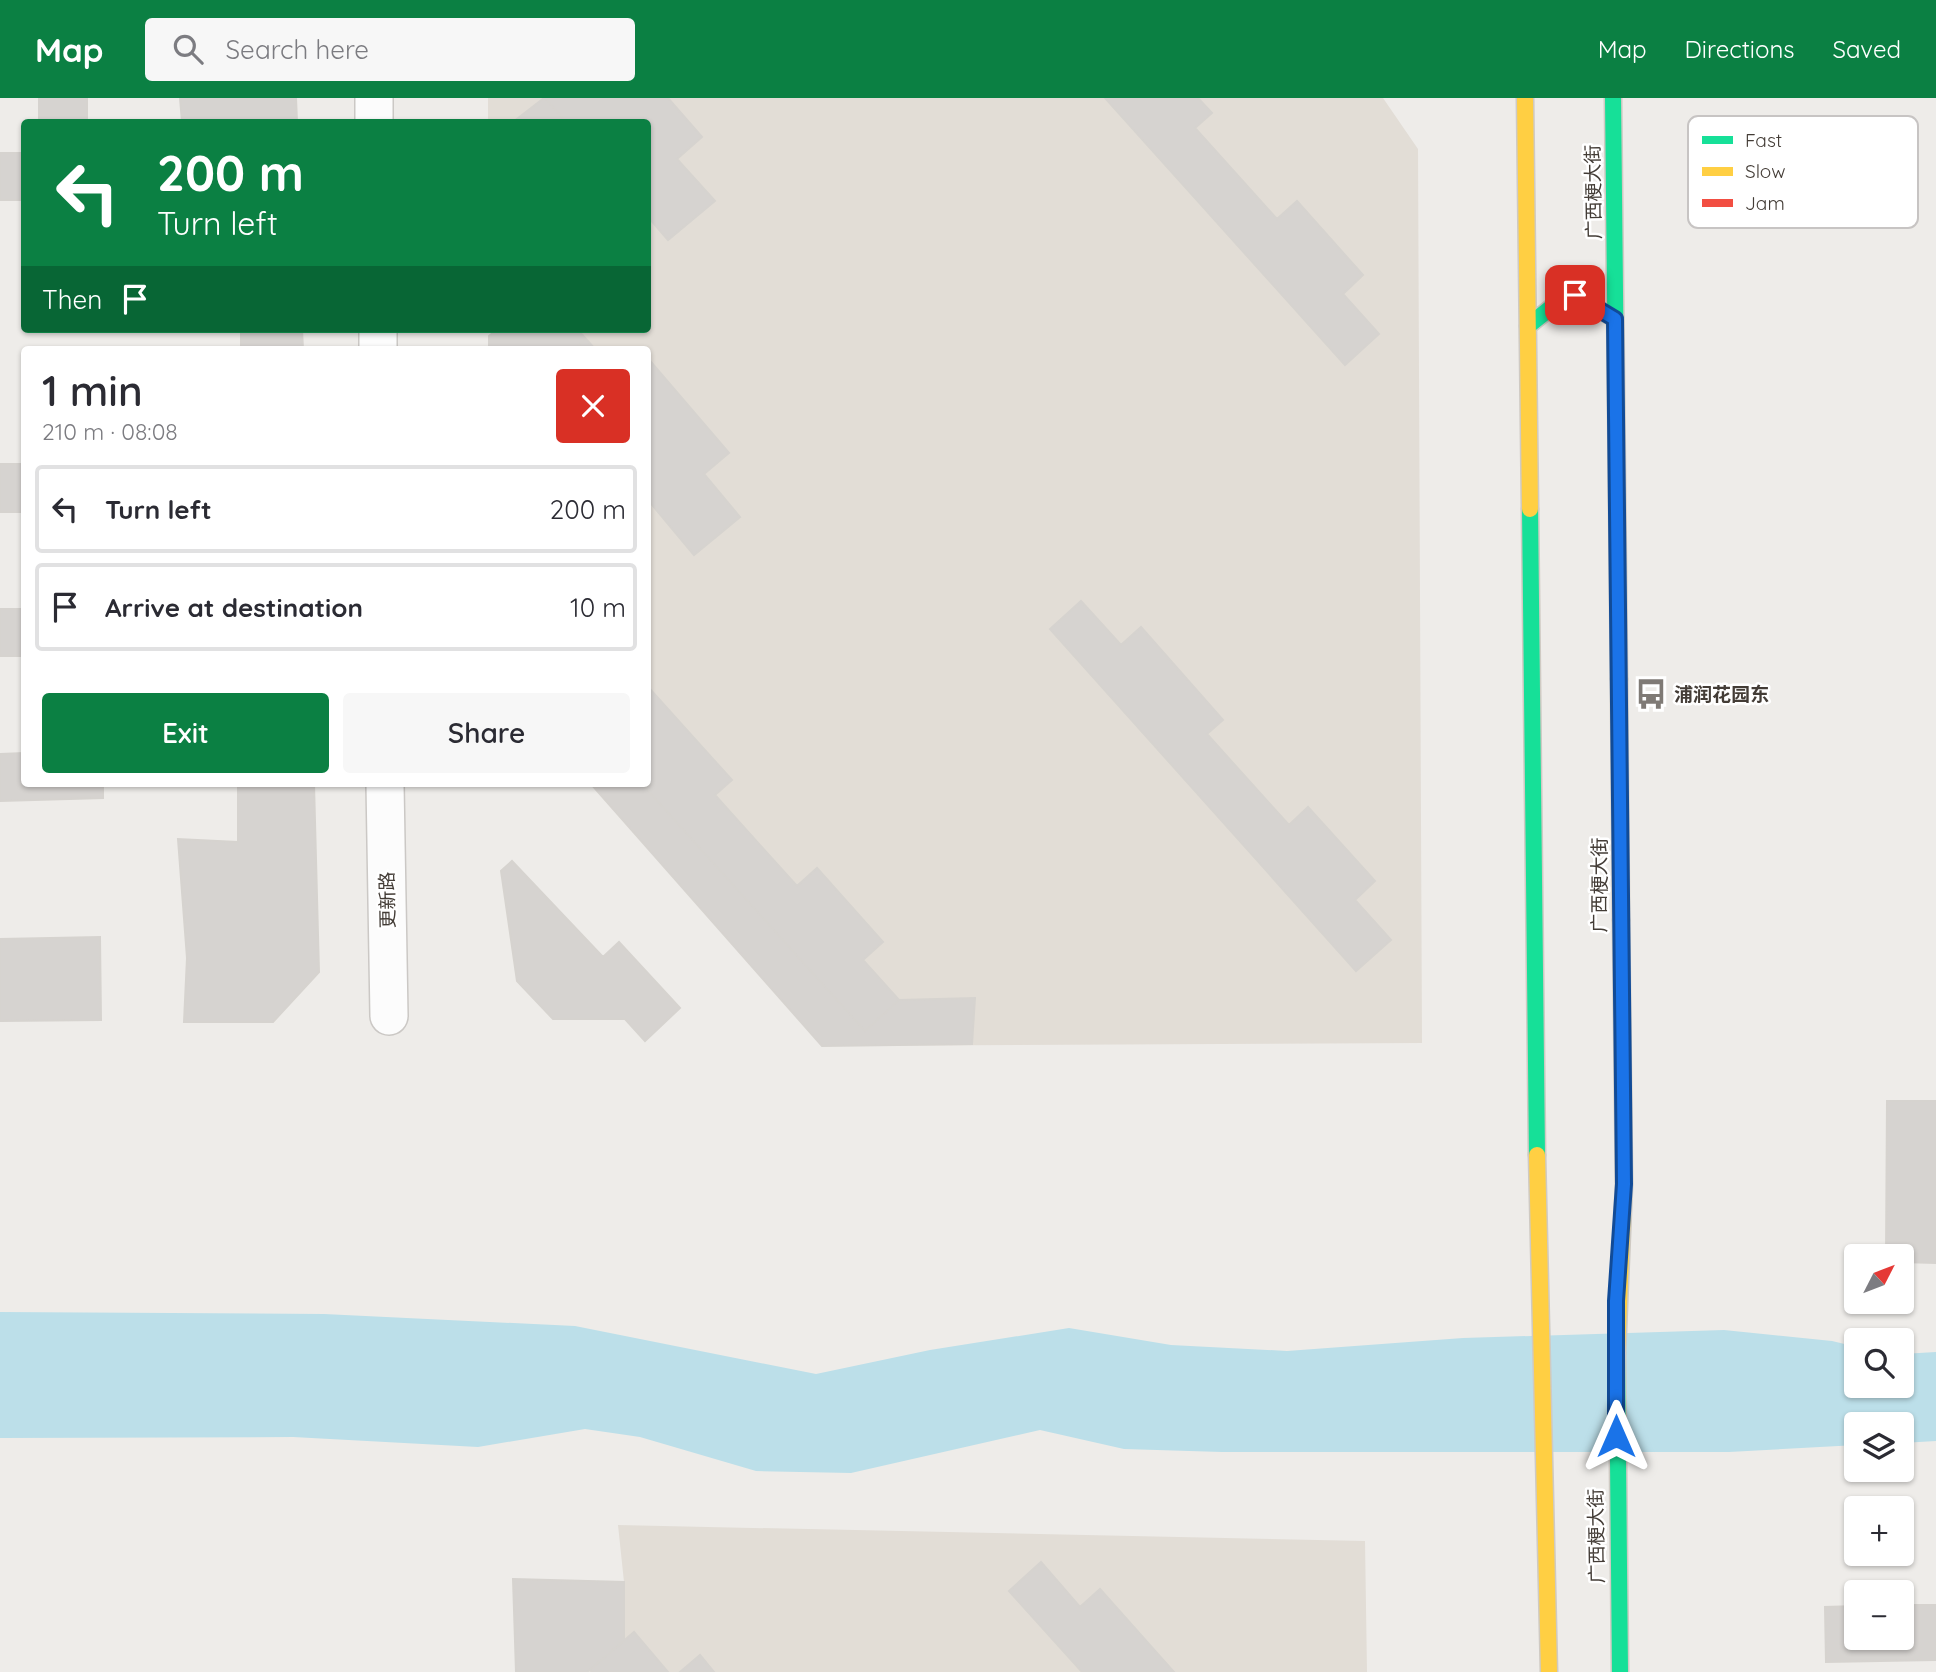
<!DOCTYPE html>
<html lang="en">
<head>
<meta charset="utf-8">
<style>
	:root { --surface:#fff; --page:#f7f7f7; --text:#2b2b33; --muted:#7c7c81; --line:#e1e1e2; --accent:#0b8043 }
	body { margin:0; font-family:Quicksand,"Noto Sans SC",sans-serif; background:var(--page); color:var(--text); height:100vh; display:flex; flex-direction:column; font-size:26px; white-space:nowrap }
	* { box-sizing:border-box; margin:0 }
	p { font-size:23px; color:var(--muted) }
	.icon { flex:none; width:38px; height:38px; fill:none; stroke:currentColor; stroke-width:2; stroke-linecap:round; stroke-linejoin:round }
	.map { position:relative; flex:1; overflow:hidden }
	.details { position:absolute; left:21px; top:248px; width:630px; height:441px; display:flex; flex-direction:column; background:var(--surface); border-radius:7px; box-shadow:0 2px 5px #0004 }
	.details>* { flex:none }
	.hud { position:absolute; left:21px; top:21px; width:630px; height:214px; border-radius:7px; box-shadow:0 2px 5px #0004; background:#0b8043; color:#fff; overflow:hidden }
	.needle { width:46px; rotate:48deg }
	.fabs { position:absolute; left:1844px; top:1146px; display:grid; gap:14px }
	.fabs a { display:grid; place-items:center; width:70px; height:70px; border-radius:7px; background:var(--surface); box-shadow:0 2px 5px #0004; font-size:35px }
	.pin { position:absolute; display:grid; place-items:center; width:60px; height:60px; color:#fff; margin:-30px; border-radius:14px; box-shadow:0 4px 10px #0006 }
	.me { position:absolute; width:77px; margin:-38px; rotate:0deg; stroke-linejoin:round; filter:drop-shadow(0 0 5px #0008) }
	.turn { display:flex; align-items:center; gap:24px; height:147px; padding:0 21px; font-size:32px }
	.turn .icon { width:91px; height:91px; stroke-width:2.5 }
	.turn b { display:block; font-size:49px; line-height:60px }
	.then { display:flex; align-items:center; height:66px; padding:0 21px; background:#0003; gap:14px; font-size:26px }
	.round { display:grid; place-items:center; flex:none; width:74px; height:74px; border-radius:7px; background:var(--page) }
	.headline { display:flex; align-items:center; justify-content:space-between; height:119px; padding:0 21px }
	h1 { font-size:42px; font-weight:600; line-height:52px }
	.action { display:flex; gap:14px; margin-top:auto; padding:14px 21px }
	.action a { flex:1; height:80px; border-radius:7px; background:var(--accent); color:#fff; font-size:28px; font-weight:600; line-height:80px; text-align:center }
	.action a+a { background:var(--page); color:var(--text) }
	ul { padding:0; list-style:none }
	li { display:flex; align-items:center; gap:21px; height:88px; margin:0 14px 10px; padding:0 7px; border:4px solid var(--line); border-radius:7px }
	li div { flex:1 }
	li b { display:block; font-size:26px }
	li em { font-style:normal }
	header { display:flex; align-items:center; gap:42px; box-sizing:border-box; height:98px; padding:0 35px; background:var(--accent); color:#fff }
	header strong { font-size:33px }
	nav { display:flex; gap:38px; margin-inline-start:auto; font-size:24px }
	.search { width:490px; height:63px; background:var(--page); display:flex; align-items:center; gap:18px; box-sizing:border-box; padding:0 24px; border-radius:7px; color:var(--muted); font-size:26px }
	.map>svg:first-child { display:block }
	.residential { fill:#e2ddd6 }
	.water { fill:#bcdfe9 }
	.building { fill:#d6d3d0; stroke:#d6d3cf; stroke-width:2 }
	.lines { fill:none; stroke-linecap:round; stroke-linejoin:round }
	.street-casing { stroke:#cbc8c5; stroke-width:40 }
	.fast-casing { stroke:#cfcac3; stroke-width:19 }
	.slow-casing { stroke:#cfcac3; stroke-width:19 }
	.jam-casing { stroke:#cfcac3; stroke-width:19 }
	.street { stroke:#fcfcfc; stroke-width:37 }
	.fast { stroke:#16e098; stroke-width:16 }
	.slow { stroke:#ffcf43; stroke-width:16 }
	.jam { stroke:#f24e42; stroke-width:16 }
	.route-casing { stroke:#114b97; stroke-width:18 }
	.route { stroke:#1a73e8; stroke-width:12 }
	.labels { text-anchor:middle; dominant-baseline:central; stroke-width:5; stroke-linejoin:round; paint-order:stroke }
	.street-label { font-size:19px; fill:#433c36; stroke:#fff }
	.poi-label { font-size:19px; font-weight:bold; fill:#433c36; stroke:#fff; text-anchor:start }
	.key { fill:#fff; stroke:#c7c4c3; stroke-width:2 }
	.key-label { font-size:19px; fill:#433c36 }
</style>
</head>
<body>
<header>
<strong>Map</strong>
<div class="search"><svg class="icon" aria-label="search" viewBox="0 0 24 24"><circle cx="10" cy="10" r="6"/><path d="M15 15l6 6"/></svg>Search here</div>
<nav><a>Map</a><a>Directions</a><a>Saved</a></nav>
</header>
<div class="map">
<svg width="1936" height="1574" viewBox="0 0 1936 1574">
	<rect width="100%" height="100%" fill="#eeece9"/>
	<path class="residential" d="M 488,0 L 1383,0 L 1418,51 L 1422,945 L 822,948 L 591,686 L 648,686 L 648,252 L 489,252 L 498,231 L 648,231 L 648,24 L 488,24 Z
		M 618,1427 L 1365,1443 L 1367,1574 L 516,1574 L 513,1481 L 624,1484 Z"/>
	<path class="water" d="M 0,1214 L 324,1216 L 575,1228 L 816,1276 L 930,1252 L 1069,1230 L 1171,1247 L 1287,1253 L 1463,1240 L 1724,1232 L 1832,1243 L 1857,1249 L 1857,1288 L 1902,1288 L 1902,1256 L 1936,1254 L 1936,1343 L 1902,1345 L 1902,1326 L 1857,1326 L 1857,1347 L 1729,1354 L 1222,1354 L 1124,1351 L 1040,1332 L 851,1375 L 756,1373 L 640,1339 L 585,1331 L 478,1349 L 293,1339 L 0,1340 Z"/>
	<path class="building" d="M 39,0 L 87,0 L 87,24 L 39,24 Z
		M 180,0 L 296,0 L 297,24 L 182,24 Z
		M 545,0 L 668,0 L 702,39 L 677,61 L 715,103 L 668,142 L 648,119 L 648,24 L 566,24 Z
		M 545,0 L 566,24 L 513,24 L 544,0 Z
		M 1105,0 L 1198,0 L 1212,15 L 1195,30 L 1277,121 L 1297,103 L 1363,177 L 1343,196 L 1379,236 L 1345,267 Z
		M 0,55 L 24,55 L 24,102 L 0,102 Z
		M 241,231 L 302,231 L 303,252 L 241,252 Z
		M 498,231 L 577,231 L 586,241 L 573,252 L 489,252 L 489,238 Z
		M 586,241 L 596,252 L 573,252 Z
		M 651,264 L 729,355 L 704,376 L 740,419 L 694,457 L 648,402 L 648,267 Z
		M 0,366 L 24,366 L 24,414 L 0,414 Z
		M 1081,503 L 1121,547 L 1141,529 L 1223,622 L 1207,636 L 1289,727 L 1308,709 L 1375,783 L 1355,802 L 1391,842 L 1356,873 L 1050,531 Z
		M 0,511 L 24,511 L 24,558 L 0,558 Z
		M 649,590 L 732,682 L 715,697 L 797,788 L 817,770 L 883,844 L 863,862 L 899,902 L 865,933 L 642,686 L 648,686 Z
		M 24,655 L 24,686 L 103,686 L 103,700 L 0,703 L 0,656 Z
		M 238,686 L 314,686 L 319,874 L 273,924 L 184,924 L 187,860 L 178,741 L 238,744 Z
		M 591,686 L 642,686 L 865,933 L 899,902 L 975,900 L 972,946 L 822,948 Z
		M 512,763 L 603,859 L 619,844 L 680,910 L 645,943 L 625,921 L 553,921 L 517,883 L 501,773 Z
		M 100,839 L 101,922 L 0,923 L 0,841 Z
		M 1887,1003 L 1936,1003 L 1936,1165 L 1902,1164 L 1902,1158 L 1886,1158 Z
		M 1041,1464 L 1080,1509 L 1100,1491 L 1174,1574 L 1082,1574 L 1009,1493 Z
		M 513,1481 L 624,1484 L 624,1543 L 587,1574 L 516,1574 Z
		M 1902,1507 L 1936,1507 L 1936,1562 L 1826,1564 L 1825,1509 L 1857,1508 L 1857,1540 L 1902,1540 Z
		M 634,1534 L 668,1574 L 592,1574 L 590,1572 Z
		M 700,1557 L 714,1574 L 680,1574 Z"/>
	<g class="lines">
		<defs>
			<path id="street" d="M 374,0 L 374,24
				M 378,231 L 378,252
				M 385,686 L 389,918"/>
			<path id="fast" d="M 1613,0 L 1619,581
				M 1528,228 L 1553,208 L 1575,197 L 1615,221
				M 1530,411 L 1537,1057
				M 1617,1255 L 1620,1574"/>
			<path id="slow" d="M 1525,0 L 1530,411
				M 1537,1057 L 1549,1574
				M 1617,1255 L 1624,1086 L 1621,822"/>
			<path id="jam" d="M 1619,581 L 1621,822"/>
		</defs>
		<use href="#street" class="street-casing"/>
		<use href="#fast" class="fast-casing"/>
		<use href="#slow" class="slow-casing"/>
		<use href="#jam" class="jam-casing"/>
		<use href="#street" class="street"/>
		<use href="#fast" class="fast"/>
		<use href="#slow" class="slow"/>
		<use href="#jam" class="jam"/>
	</g>
	<g class="lines">
		<defs>
			<path id="route" d="M 1575,197 L 1615,221 L 1624,1086 L 1616,1203 L 1616,1338"/>
		</defs>
		<use href="#route" class="route-casing"/>
		<use href="#route" class="route"/>
	</g>
	<defs>
		<symbol id="bus-bare" viewBox="-9 -9 18 18"><path d="M-5-6H5V4H4V6H2V4H-2V6H-4V4H-5ZM-3.5-4V0h7V-4ZM-3.5 1.2v1.5H-2V1.2ZM2 1.2v1.5H3.5V1.2Z" fill="#7f7a75" stroke="#fff" stroke-width="2.5" paint-order="stroke"/></symbol>
	</defs>
	<g fill-rule="evenodd">
		<use href="#bus-bare" x="1629" y="574" width="44" height="44"/>
	</g>
	<g class="labels">
		<g class="street-label">
			<text transform="translate(1593 94) rotate(-91)">广西梗大街</text>
			<text transform="translate(1599 787) rotate(-90)">广西梗大街</text>
			<text transform="translate(387 802) rotate(-91)">更新路</text>
			<text transform="translate(1596 1438) rotate(-91)">广西梗大街</text>
		</g>
		<g class="poi-label">
			<text x="1674" y="596">浦润花园东</text>
		</g>
	</g>
	<rect x="1688" y="18" width="230" height="112" rx="10" class="key"/>
	<rect x="1702" y="38" width="31" height="8" fill="#16e098"/>
	<rect x="1702" y="69" width="31" height="9" fill="#ffcf43"/>
	<rect x="1702" y="101" width="31" height="8" fill="#f24e42"/>
	<g class="key-label">
		<text x="1745" y="49">Fast</text>
		<text x="1745" y="80">Slow</text>
		<text x="1745" y="112">Jam</text>
	</g>
</svg>
<div class="fabs">
<a><svg class="needle" viewBox="-14 -14 28 28"><path d="M0-13l5 13h-10z" fill="#e53935"/><path d="M0 13l5-13h-10z" fill="#7c7c81"/></svg></a>
<a><svg class="icon" aria-label="search" viewBox="0 0 24 24"><circle cx="10" cy="10" r="6"/><path d="M15 15l6 6"/></svg></a>
<a><svg class="icon" aria-label="layers" viewBox="0 0 24 24"><path d="M12 4l9 5-9 5-9-5zM3 14l9 5 9-5"/></svg></a>
<a>+</a>
<a>−</a>
</div>
<div class="pin" style="left:1575px;top:197px;background:#d93025"><svg class="icon" aria-label="arrive" viewBox="0 0 24 24"><path d="M6 21V4h12l-3 4 3 4H6"/></svg></div>
<svg class="me" style="left:1616px;top:1338px" viewBox="-20 -20 40 40"><path d="M0-17L14 15 0 8-14 15z" fill="#1a73e8" stroke="#fff" stroke-width="4"/></svg>
<div class="hud">
<div class="turn"><svg class="icon" aria-label="left" viewBox="0 0 24 24"><path d="M17 20v-9H6M10 6l-5 5 5 5"/></svg><div><b>200 m</b>Turn left</div></div>
<div class="then">Then<svg class="icon" aria-label="arrive" viewBox="0 0 24 24"><path d="M6 21V4h12l-3 4 3 4H6"/></svg></div>
</div>
<section class="details">
<div class="headline"><div><h1>1 min</h1><p>210 m · 08:08</p></div><a class="round" style="background:#d93025;color:#fff"><svg class="icon" aria-label="close" viewBox="0 0 24 24"><path d="M6 6l12 12M18 6L6 18"/></svg></a></div>
<ul>
<li><svg class="icon" aria-label="left" viewBox="0 0 24 24"><path d="M17 20v-9H6M10 6l-5 5 5 5"/></svg><div><b>Turn left</b></div><em>200 m</em></li>
<li><svg class="icon" aria-label="arrive" viewBox="0 0 24 24"><path d="M6 21V4h12l-3 4 3 4H6"/></svg><div><b>Arrive at destination</b></div><em>10 m</em></li>
</ul>
<div class="action"><a>Exit</a><a>Share</a></div>
</section>
</div>
</body>
</html>
